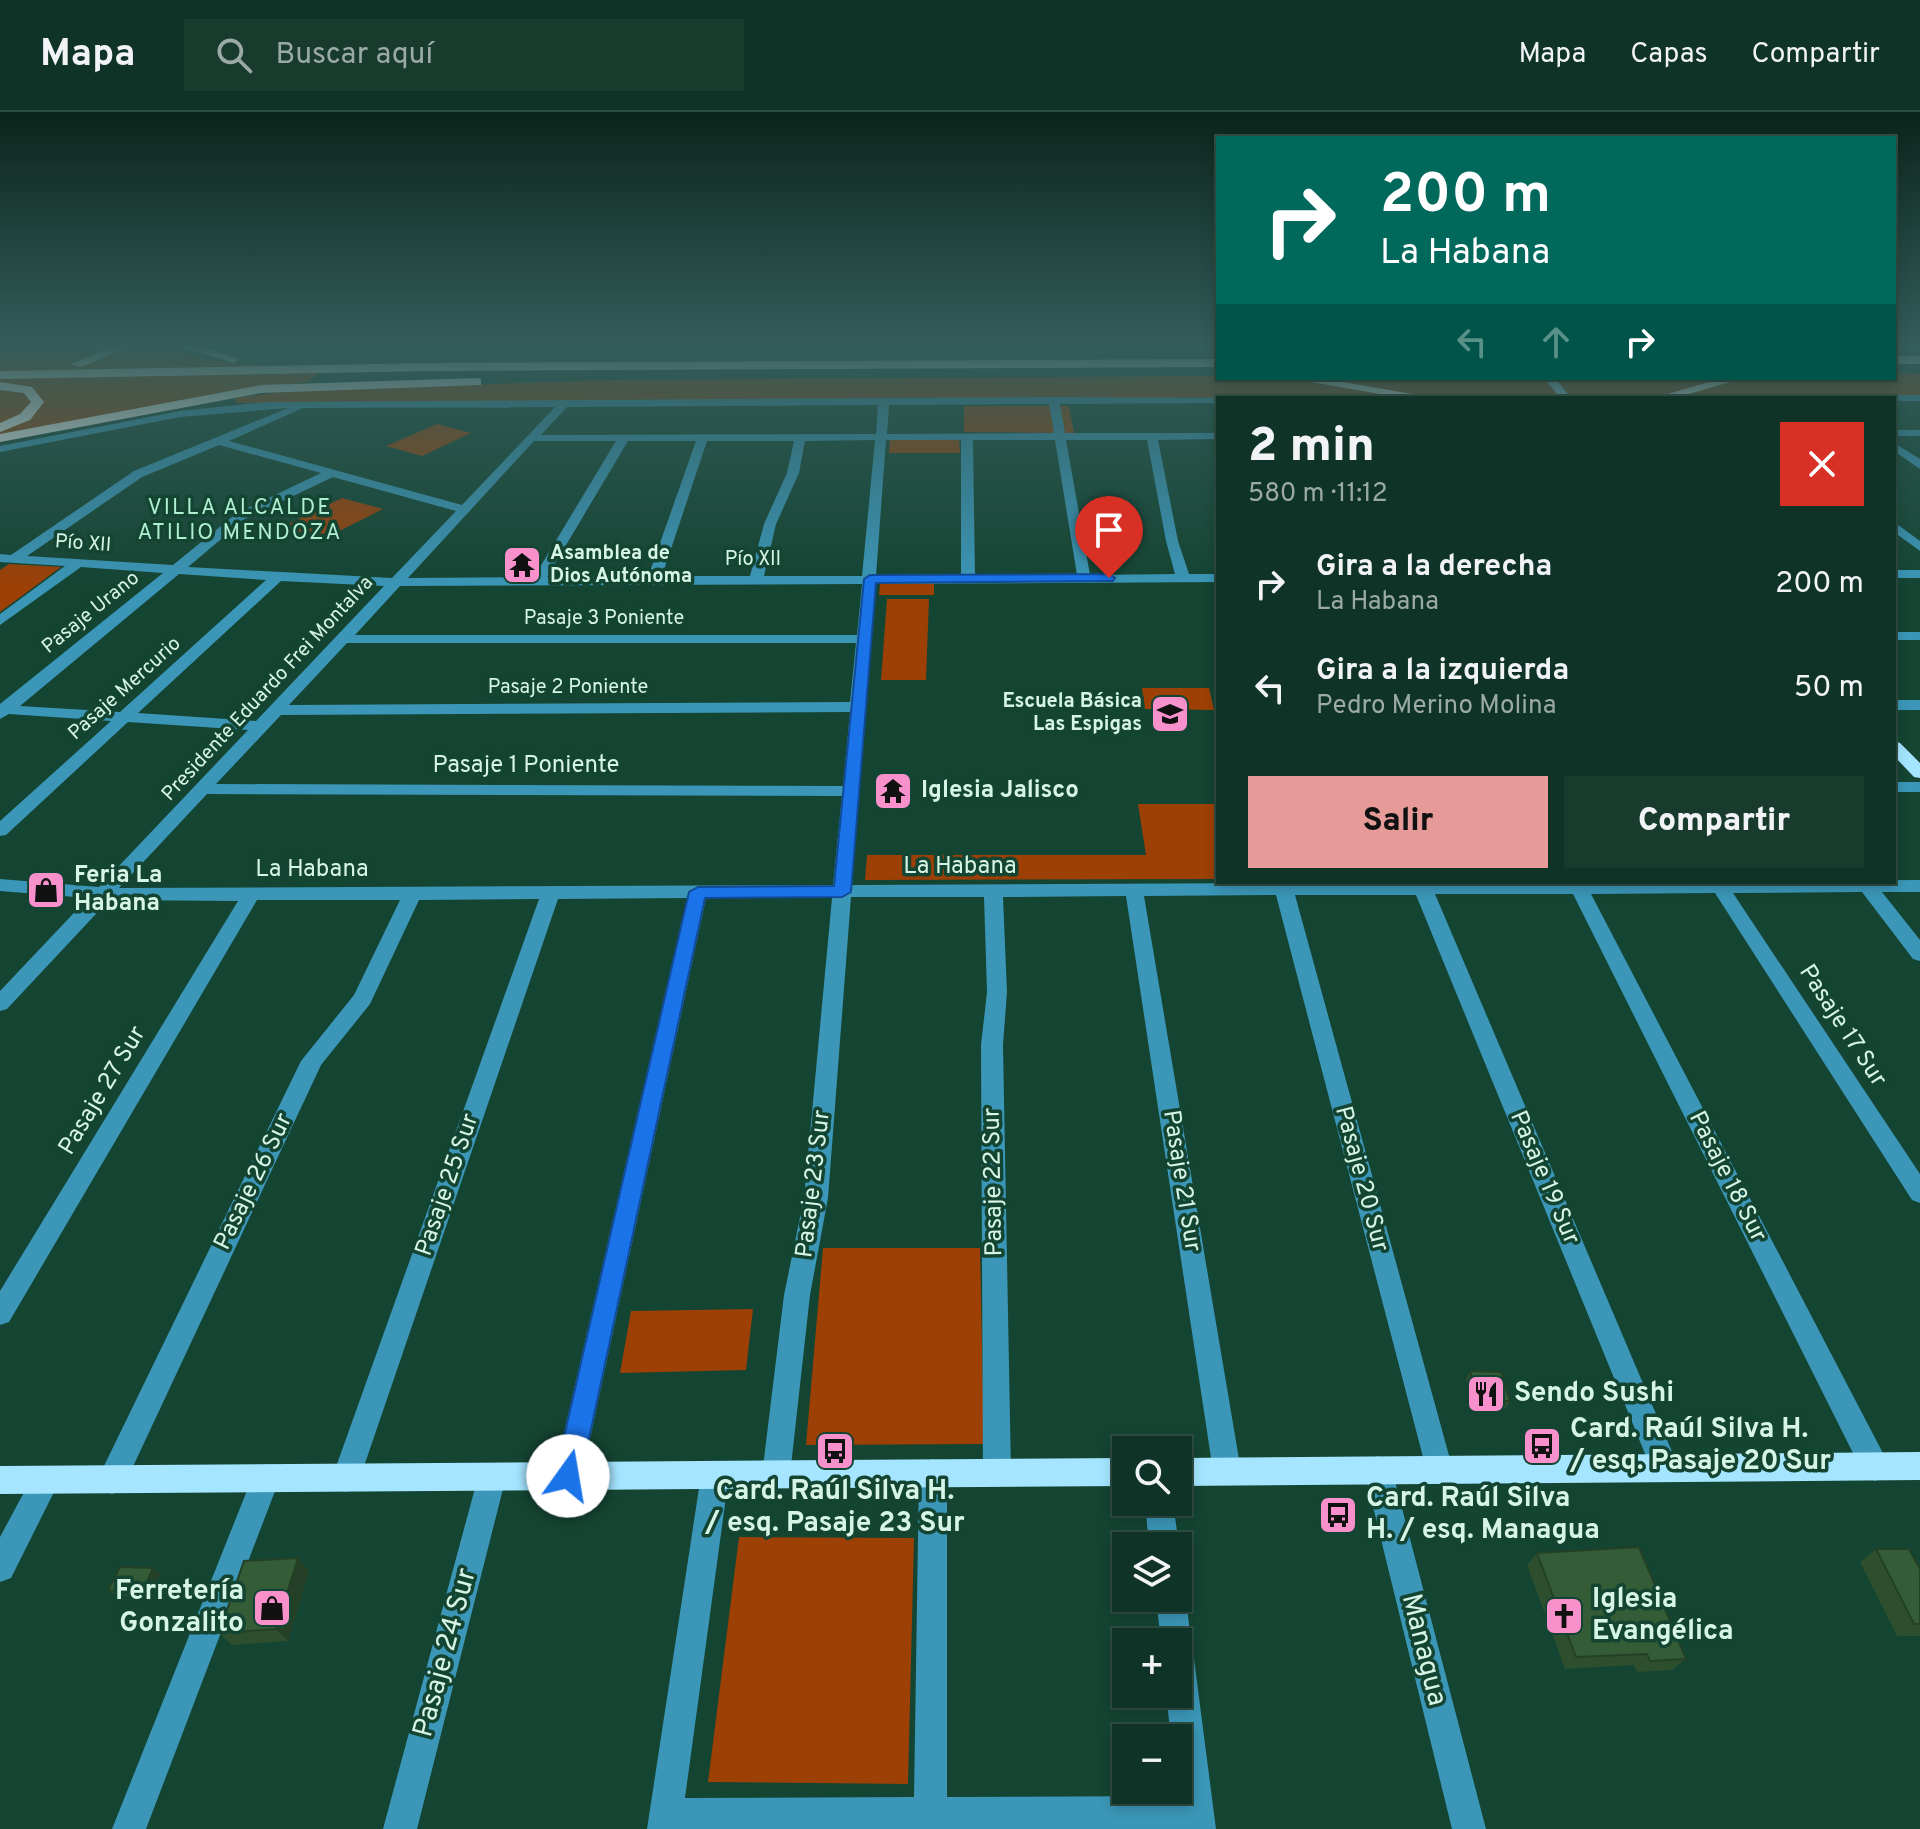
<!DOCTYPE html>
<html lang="es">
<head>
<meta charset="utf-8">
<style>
	:root { --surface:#0f3326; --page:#183b2e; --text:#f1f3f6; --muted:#9baaa7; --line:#2f4e43; --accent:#e69b98 }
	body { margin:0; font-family:Overpass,sans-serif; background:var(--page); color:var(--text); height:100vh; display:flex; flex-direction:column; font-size:30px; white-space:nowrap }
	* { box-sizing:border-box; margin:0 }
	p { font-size:26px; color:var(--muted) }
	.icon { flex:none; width:44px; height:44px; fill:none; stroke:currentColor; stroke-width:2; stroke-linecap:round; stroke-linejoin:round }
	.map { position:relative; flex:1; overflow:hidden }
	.sheet { position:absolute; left:1216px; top:284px; width:680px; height:488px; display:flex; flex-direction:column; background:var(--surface); border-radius:0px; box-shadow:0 4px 12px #0003,0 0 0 2px var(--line) }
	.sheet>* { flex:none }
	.banner { position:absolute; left:1216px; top:24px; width:680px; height:244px; border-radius:0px; box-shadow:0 4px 12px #0003,0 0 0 2px var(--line); background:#00695c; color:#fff; overflow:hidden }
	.buttons { position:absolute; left:1112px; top:1324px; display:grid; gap:16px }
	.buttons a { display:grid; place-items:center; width:80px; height:80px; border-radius:0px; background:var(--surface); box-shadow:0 4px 12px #0003,0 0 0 2px var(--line); font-size:40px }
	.pin { position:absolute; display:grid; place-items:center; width:68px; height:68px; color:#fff; margin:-82px -34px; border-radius:50% 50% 50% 0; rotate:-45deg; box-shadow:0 0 8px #0007 }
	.pin .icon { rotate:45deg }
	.me { position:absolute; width:88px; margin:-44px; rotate:13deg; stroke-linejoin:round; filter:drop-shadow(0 0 6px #0008) }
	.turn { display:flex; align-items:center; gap:28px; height:168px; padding:0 32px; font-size:36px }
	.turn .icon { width:104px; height:104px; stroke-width:2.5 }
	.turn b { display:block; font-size:56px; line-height:68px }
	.lanes { display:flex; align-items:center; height:76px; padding:0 32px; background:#0003; justify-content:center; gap:40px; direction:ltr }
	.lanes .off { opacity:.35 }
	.round { display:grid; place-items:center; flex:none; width:84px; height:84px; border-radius:0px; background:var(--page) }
	.headline { display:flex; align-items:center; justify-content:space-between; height:136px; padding:0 32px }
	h1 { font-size:48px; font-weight:800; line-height:60px }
	.button { display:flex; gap:16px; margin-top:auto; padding:16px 32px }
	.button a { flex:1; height:92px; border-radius:0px; background:var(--accent); color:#111; font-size:32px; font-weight:800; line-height:92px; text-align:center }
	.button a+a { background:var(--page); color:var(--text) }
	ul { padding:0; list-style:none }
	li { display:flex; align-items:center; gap:24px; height:104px; padding:0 32px }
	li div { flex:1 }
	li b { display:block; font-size:30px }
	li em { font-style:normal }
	header { display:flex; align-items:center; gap:48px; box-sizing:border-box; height:112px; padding:0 40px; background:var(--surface); border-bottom:2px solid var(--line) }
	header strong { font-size:38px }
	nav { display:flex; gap:44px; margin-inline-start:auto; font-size:28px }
	.search { width:560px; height:72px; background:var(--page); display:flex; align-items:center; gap:20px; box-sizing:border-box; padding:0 28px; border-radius:0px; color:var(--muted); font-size:30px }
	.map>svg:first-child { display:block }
	.green { fill:#9c4006 }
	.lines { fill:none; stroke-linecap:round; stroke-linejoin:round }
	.minor { fill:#3b96b7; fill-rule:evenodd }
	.major { fill:#a5e5ff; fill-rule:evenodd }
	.highway { fill:#f9f9f9; fill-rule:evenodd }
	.wall { fill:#2d4f2e }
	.shaded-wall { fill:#244026 }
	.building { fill:#345c36; stroke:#244026; stroke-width:2 }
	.route { fill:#1a73e8; stroke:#114b97; stroke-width:2 }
	.labels { text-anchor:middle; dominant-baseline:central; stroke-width:7; stroke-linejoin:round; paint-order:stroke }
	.far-street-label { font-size:20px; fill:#d6f5e6; stroke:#144432 }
	.far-poi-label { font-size:20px; font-weight:bold; fill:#d6f5e6; stroke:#144432; text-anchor:start }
	.far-neighbourhood-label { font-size:22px; letter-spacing:2px; fill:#aeeed1; stroke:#144432 }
	.street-label { font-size:24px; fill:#d6f5e6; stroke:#144432 }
	.poi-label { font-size:24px; font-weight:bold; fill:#d6f5e6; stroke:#144432; text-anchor:start }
	.near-poi-label { font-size:28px; font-weight:bold; fill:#d6f5e6; stroke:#144432; text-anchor:start }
	.near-street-label { font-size:28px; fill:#d6f5e6; stroke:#144432 }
</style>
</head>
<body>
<header>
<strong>Mapa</strong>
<div class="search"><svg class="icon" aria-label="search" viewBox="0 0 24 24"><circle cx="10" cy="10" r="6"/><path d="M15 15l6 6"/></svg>Buscar aquí</div>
<nav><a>Mapa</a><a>Capas</a><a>Compartir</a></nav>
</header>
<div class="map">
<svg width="1920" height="1717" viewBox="0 0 1920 1717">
	<rect width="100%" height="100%" fill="#144432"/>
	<path class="green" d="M 0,235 L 171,235 L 204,247 L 248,253 L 325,255 L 308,270 L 235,278 L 0,323 Z
		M 1894,261 L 1920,261 L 1920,283 L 236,291 L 235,286 L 298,278 L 608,268 L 1206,264 L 1894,266 Z
		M 964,294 L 1069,294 L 1074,321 L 964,320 Z
		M 437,312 L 471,321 L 422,344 L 386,334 Z
		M 959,327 L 960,341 L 889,341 L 890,328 Z
		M 342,386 L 383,397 L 323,427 L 282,415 Z
		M 9,452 L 61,455 L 0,500 L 0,458 Z
		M 934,471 L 934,483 L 879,483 L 880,472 Z
		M 887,487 L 929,487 L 926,568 L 881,568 Z
		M 1142,576 L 1209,576 L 1214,598 L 1145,597 Z
		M 1138,692 L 1218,692 L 1218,767 L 865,768 L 867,743 L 1146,743 Z
		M 823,1136 L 980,1136 L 984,1332 L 806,1333 Z
		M 753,1197 L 746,1258 L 620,1261 L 631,1199 Z
		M 739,1425 L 914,1426 L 908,1672 L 708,1670 Z"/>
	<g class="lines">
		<path class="minor" d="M 1761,283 L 1920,283 L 1920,289 L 1894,289 L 1894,286 L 1756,286 Z
			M 1054,285 L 1222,286 L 1218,286 L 1218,291 L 1060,292 L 1065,321 L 1218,321 L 1218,327 L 1158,328 L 1178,429 L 1189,462 L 1218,462 L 1218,470 L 875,472 L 852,773 L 1920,768 L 1920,780 L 1882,780 L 1920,828 L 1920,849 L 1913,847 L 1862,780 L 1733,781 L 1920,1062 L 1920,1091 L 1912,1088 L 1715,781 L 1591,782 L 1885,1345 L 1889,1355 L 1885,1365 L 1875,1369 L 1865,1365 L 1573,782 L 1435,782 L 1679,1356 L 1675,1366 L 1665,1370 L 1655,1366 L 1416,783 L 1295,783 L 1453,1358 L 1449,1368 L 1439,1372 L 1429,1368 L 1276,783 L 1144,784 L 1241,1359 L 1237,1369 L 1227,1373 L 1217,1369 L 1213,1359 L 1126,784 L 1003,785 L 1007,880 L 1003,933 L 1011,1361 L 1007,1371 L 997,1375 L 987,1371 L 983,1361 L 981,933 L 987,880 L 984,785 L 851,785 L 828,1086 L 810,1183 L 790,1363 L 786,1373 L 776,1377 L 766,1373 L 762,1363 L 784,1183 L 804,1086 L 832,786 L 706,786 L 582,1364 L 578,1374 L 568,1378 L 558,1374 L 554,1364 L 687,786 L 558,787 L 360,1366 L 356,1376 L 346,1380 L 336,1376 L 332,1366 L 539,787 L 419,788 L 370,892 L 321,953 L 122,1378 L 112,1382 L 102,1378 L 98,1368 L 102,1358 L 301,949 L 354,883 L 400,788 L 257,788 L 9,1210 L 0,1213 L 0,1179 L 238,789 L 109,788 L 7,897 L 0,899 L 0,879 L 88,786 L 0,779 L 0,767 L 99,775 L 248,618 L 128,610 L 6,723 L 0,724 L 0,709 L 111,609 L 9,602 L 0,607 L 0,592 L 163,461 L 81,455 L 0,513 L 0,502 L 65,454 L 0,450 L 0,442 L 11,443 L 134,359 L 288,296 L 180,305 L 0,340 L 0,334 L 180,299 L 266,290 ZM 1049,292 L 1054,321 L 887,322 L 889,293 ZM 878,293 L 876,322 L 541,323 L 567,295 ZM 555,295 L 462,393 L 229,329 L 303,296 ZM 875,328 L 862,464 L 764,464 L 776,412 L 799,361 L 805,329 ZM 886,328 L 961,328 L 961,463 L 876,464 ZM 973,328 L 1055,328 L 1077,463 L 975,463 ZM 1066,328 L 1147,328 L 1166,429 L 1175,462 L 1090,463 ZM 534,329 L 616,329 L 534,465 L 408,466 ZM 628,329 L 696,329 L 648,465 L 547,465 ZM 707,329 L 794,329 L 787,361 L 764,412 L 750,464 L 662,464 ZM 219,333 L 321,361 L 237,401 L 173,453 L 27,444 L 142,365 ZM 333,365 L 456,399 L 392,466 L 188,455 L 245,407 ZM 179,462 L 266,468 L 120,600 L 20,594 ZM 281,469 L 384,474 L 256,609 L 138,601 ZM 862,472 L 857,523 L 355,523 L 400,474 ZM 347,531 L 856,531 L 850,590 L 289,593 ZM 850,600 L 843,674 L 216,672 L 281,603 ZM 207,682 L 842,684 L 833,773 L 119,776 Z
			M 1894,318 L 1920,318 L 1920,324 L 1894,324 Z
			M 1894,331 L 1920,347 L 1920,357 L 1894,339 Z
			M 1894,410 L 1920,429 L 1920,439 L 1894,420 Z
			M 1894,458 L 1920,458 L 1920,466 L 1894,466 Z
			M 1894,520 L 1920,520 L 1920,528 L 1894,528 Z
			M 1894,588 L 1920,588 L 1920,598 L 1894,598 Z
			M 1894,670 L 1920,670 L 1920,680 L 1894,680 Z
			M 1378,1344 L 1388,1348 L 1392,1358 L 1486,1717 L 1452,1717 L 1364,1358 L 1368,1348 Z
			M 933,1347 L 943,1351 L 947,1361 L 947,1685 L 1178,1684 L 1178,1626 L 1171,1626 L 1166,1582 L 1178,1582 L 1178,1530 L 1161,1530 L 1156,1486 L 1178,1486 L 1178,1474 L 1186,1486 L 1191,1530 L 1189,1536 L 1194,1547 L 1216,1717 L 647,1717 L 701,1363 L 705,1353 L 715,1349 L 725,1353 L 729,1363 L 685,1686 L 914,1685 L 919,1361 L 923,1351 Z
			M 492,1351 L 502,1355 L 506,1365 L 417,1717 L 383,1717 L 478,1365 L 482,1355 Z
			M 266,1352 L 276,1356 L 280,1366 L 146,1717 L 112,1717 L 256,1356 Z
			M 46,1354 L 56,1358 L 60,1368 L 11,1466 L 0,1470 L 0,1425 L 36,1358 Z
			M 1145,1390 L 1173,1390 L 1179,1434 L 1178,1436 L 1149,1434 Z"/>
		<path class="major" d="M 1894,235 L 1920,235 L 1920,239 L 1894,239 Z
			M 1544,266 L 1555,266 L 1571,286 L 1560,286 Z
			M 1894,629 L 1900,631 L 1920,651 L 1920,666 L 1914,665 L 1894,644 Z
			M 1920,1340 L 1920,1368 L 1178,1374 L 1178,1346 Z
			M 1126,1346 L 1126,1374 L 0,1382 L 0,1354 Z"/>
		<path class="highway" d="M 112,235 L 130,235 L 81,255 L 71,252 Z
			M 180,235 L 201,235 L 240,247 L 234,251 Z
			M 1894,244 L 1920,244 L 1920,252 L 1894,252 Z
			M 1218,247 L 1218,255 L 429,259 L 0,267 L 0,259 L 429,251 Z
			M 477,266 L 481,267 L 481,273 L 261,281 L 0,330 L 0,322 L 261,273 Z
			M 1288,266 L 1319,266 L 1436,286 L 1404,286 Z
			M 1723,266 L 1744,266 L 1675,286 L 1654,286 Z
			M 0,270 L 32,275 L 44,290 L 30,308 L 0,320 L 0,311 L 20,302 L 31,290 L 24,281 L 0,278 Z"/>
	</g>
	<path class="wall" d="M 1470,1259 L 1510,1289 L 1506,1296 L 1474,1296 L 1466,1267 Z
		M 1876,1437 L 1920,1457 L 1920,1524 L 1897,1524 L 1860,1450 Z
		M 1537,1441 L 1686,1547 L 1672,1558 L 1637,1560 L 1634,1553 L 1565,1557 L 1527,1453 Z
		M 298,1446 L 309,1459 L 288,1529 L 232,1533 L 219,1521 Z
		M 160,1462 L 150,1485 L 116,1484 L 108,1478 Z"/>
	<path class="shaded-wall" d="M 298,1446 L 309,1459 L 288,1529 L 276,1517 Z
		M 153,1456 L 160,1462 L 150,1485 L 143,1479 Z"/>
	<path class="building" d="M 1470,1259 L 1501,1260 L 1510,1289 L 1479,1289 Z
		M 1639,1435 L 1686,1547 L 1650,1549 L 1647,1542 L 1576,1545 L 1537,1441 Z
		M 1876,1437 L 1909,1437 L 1920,1457 L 1920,1512 L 1914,1512 Z
		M 298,1446 L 276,1517 L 219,1521 L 244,1449 Z
		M 120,1455 L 153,1456 L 143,1479 L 108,1478 Z"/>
	<linearGradient id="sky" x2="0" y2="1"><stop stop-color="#0b251c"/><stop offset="0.49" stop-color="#345c5a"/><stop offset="1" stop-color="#345c5a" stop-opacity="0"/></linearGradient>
	<rect width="1920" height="476" fill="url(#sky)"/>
	<path class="route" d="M 1109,462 L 1115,466 L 1113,469 L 876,471 L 851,780 L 842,785 L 705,786 L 581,1364 L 577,1373 L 568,1377 L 559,1373 L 555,1364 L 689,780 L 698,775 L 834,774 L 864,467 L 870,463 Z"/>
	<defs>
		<symbol id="temple-square" viewBox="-11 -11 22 22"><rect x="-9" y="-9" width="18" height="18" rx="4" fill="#f890cc" stroke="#144432"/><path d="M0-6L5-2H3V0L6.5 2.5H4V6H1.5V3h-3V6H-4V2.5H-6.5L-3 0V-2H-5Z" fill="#111"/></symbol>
		<symbol id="school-square" viewBox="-11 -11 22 22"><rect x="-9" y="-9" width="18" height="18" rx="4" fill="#f890cc" stroke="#144432"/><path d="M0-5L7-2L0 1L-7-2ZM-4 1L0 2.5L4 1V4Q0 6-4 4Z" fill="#111"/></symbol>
		<symbol id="shop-square" viewBox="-11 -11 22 22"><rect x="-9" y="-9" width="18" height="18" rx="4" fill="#f890cc" stroke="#144432"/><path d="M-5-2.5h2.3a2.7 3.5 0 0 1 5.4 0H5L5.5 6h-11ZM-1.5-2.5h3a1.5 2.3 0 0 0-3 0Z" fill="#111"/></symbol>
		<symbol id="restaurant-square" viewBox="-11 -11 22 22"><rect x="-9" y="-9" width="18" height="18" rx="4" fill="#f890cc" stroke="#144432"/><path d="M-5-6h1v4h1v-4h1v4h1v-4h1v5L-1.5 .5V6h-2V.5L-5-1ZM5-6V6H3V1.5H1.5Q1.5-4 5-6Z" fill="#111"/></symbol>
		<symbol id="bus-square" viewBox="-11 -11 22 22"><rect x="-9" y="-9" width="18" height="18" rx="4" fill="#f890cc" stroke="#144432"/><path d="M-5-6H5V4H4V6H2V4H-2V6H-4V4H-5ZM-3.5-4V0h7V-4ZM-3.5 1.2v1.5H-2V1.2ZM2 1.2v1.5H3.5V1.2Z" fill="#111"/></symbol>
		<symbol id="church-square" viewBox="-11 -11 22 22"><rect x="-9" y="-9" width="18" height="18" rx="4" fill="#f890cc" stroke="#144432"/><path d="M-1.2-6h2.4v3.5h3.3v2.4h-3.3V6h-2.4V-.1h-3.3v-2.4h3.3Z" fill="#111"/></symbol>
	</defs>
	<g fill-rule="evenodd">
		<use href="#temple-square" x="500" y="431" width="44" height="44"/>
		<use href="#school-square" x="1148" y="580" width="44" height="44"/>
		<use href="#temple-square" x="871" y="657" width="44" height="44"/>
		<use href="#shop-square" x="24" y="756" width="44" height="44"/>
		<use href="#restaurant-square" x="1464" y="1260" width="44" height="44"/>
		<use href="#bus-square" x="1520" y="1312" width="44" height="44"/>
		<use href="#bus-square" x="813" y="1317" width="44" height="44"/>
		<use href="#bus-square" x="1316" y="1381" width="44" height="44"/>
		<use href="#shop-square" x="250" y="1474" width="44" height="44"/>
		<use href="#church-square" x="1542" y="1482" width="44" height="44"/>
	</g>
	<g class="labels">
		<g class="far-street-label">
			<text transform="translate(83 432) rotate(4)">Pío XII</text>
			<text x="753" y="448">Pío XII</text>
			<text transform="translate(91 501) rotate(-39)">Pasaje Urano</text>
			<text x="604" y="507">Pasaje 3 Poniente</text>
			<text x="568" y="576">Pasaje 2 Poniente</text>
			<text transform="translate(125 577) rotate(-42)">Pasaje Mercurio</text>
			<text transform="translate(268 577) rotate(-47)">Presidente Eduardo Frei Montalva</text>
		</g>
		<g class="far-poi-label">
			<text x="550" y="442">Asamblea de<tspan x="550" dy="23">Dios Autónoma</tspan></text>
			<text x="1142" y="590" text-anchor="end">Escuela Básica<tspan x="1142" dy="23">Las Espigas</tspan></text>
		</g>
		<g class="far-neighbourhood-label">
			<text x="240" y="396">VILLA ALCALDE<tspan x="240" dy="25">ATILIO MENDOZA</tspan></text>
		</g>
		<g class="street-label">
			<text x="526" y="654">Pasaje 1 Poniente</text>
			<text x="960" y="755">La Habana</text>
			<text x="312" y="758">La Habana</text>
			<text transform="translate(1842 914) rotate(57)">Pasaje 17 Sur</text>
			<text transform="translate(103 979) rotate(-59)">Pasaje 27 Sur</text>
			<text transform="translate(1727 1065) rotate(63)">Pasaje 18 Sur</text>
			<text transform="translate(1544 1066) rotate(67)">Pasaje 19 Sur</text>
			<text transform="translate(1361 1067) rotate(75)">Pasaje 20 Sur</text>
			<text transform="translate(1181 1069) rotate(81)">Pasaje 21 Sur</text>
			<text transform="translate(254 1070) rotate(-64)">Pasaje 26 Sur</text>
			<text transform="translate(994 1070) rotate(-91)">Pasaje 22 Sur</text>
			<text transform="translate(814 1072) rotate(-83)">Pasaje 23 Sur</text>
			<text transform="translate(448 1073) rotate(-71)">Pasaje 25 Sur</text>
		</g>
		<g class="poi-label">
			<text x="921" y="679">Iglesia Jalisco</text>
			<text x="74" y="764">Feria La<tspan x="74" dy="28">Habana</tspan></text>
		</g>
		<g class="near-poi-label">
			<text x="1514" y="1282">Sendo Sushi</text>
			<text x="1570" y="1318">Card. Raúl Silva H.<tspan x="1570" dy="32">/ esq. Pasaje 20 Sur</tspan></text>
			<text x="835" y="1380" text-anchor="middle">Card. Raúl Silva H.<tspan x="835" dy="32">/ esq. Pasaje 23 Sur</tspan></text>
			<text x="1366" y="1387">Card. Raúl Silva<tspan x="1366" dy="32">H. / esq. Managua</tspan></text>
			<text x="244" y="1480" text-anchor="end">Ferretería<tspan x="244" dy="32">Gonzalito</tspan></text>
			<text x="1592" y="1488">Iglesia<tspan x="1592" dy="32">Evangélica</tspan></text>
		</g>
		<g class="near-street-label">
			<text transform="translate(1423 1538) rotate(76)">Managua</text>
			<text transform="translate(446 1541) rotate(-75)">Pasaje 24 Sur</text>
		</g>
	</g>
</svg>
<div class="buttons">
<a><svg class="icon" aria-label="search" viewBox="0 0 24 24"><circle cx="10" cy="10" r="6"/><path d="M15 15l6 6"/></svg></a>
<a><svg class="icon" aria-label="layers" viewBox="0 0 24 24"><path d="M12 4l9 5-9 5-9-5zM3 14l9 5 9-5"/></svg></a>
<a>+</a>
<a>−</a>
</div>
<div class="pin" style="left:1109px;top:466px;background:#d93025"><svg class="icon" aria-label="arrive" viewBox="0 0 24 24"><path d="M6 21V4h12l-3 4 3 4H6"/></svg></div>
<svg class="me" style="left:568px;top:1364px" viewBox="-20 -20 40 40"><circle r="19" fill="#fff"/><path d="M0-13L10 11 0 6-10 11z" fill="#1a73e8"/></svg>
<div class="banner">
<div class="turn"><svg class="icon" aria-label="right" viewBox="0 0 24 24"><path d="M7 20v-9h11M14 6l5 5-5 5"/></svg><div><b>200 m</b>La Habana</div></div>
<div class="lanes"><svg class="icon off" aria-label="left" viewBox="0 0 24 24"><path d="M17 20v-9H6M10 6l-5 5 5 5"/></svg><svg class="icon off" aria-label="ahead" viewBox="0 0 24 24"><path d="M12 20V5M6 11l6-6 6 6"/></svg><svg class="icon" aria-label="right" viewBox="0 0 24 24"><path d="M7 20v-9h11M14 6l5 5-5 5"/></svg></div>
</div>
<section class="sheet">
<div class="headline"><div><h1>2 min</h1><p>580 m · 11:12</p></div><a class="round" style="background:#d93025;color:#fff"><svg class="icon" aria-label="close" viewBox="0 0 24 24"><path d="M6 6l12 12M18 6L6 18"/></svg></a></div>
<ul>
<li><svg class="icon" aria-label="right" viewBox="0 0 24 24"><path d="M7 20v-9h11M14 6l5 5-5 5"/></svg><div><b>Gira a la derecha</b><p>La Habana</p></div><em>200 m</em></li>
<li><svg class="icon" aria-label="left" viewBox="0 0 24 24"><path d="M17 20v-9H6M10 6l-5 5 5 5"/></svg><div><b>Gira a la izquierda</b><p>Pedro Merino Molina</p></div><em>50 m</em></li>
</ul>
<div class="button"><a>Salir</a><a>Compartir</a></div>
</section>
</div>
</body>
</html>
